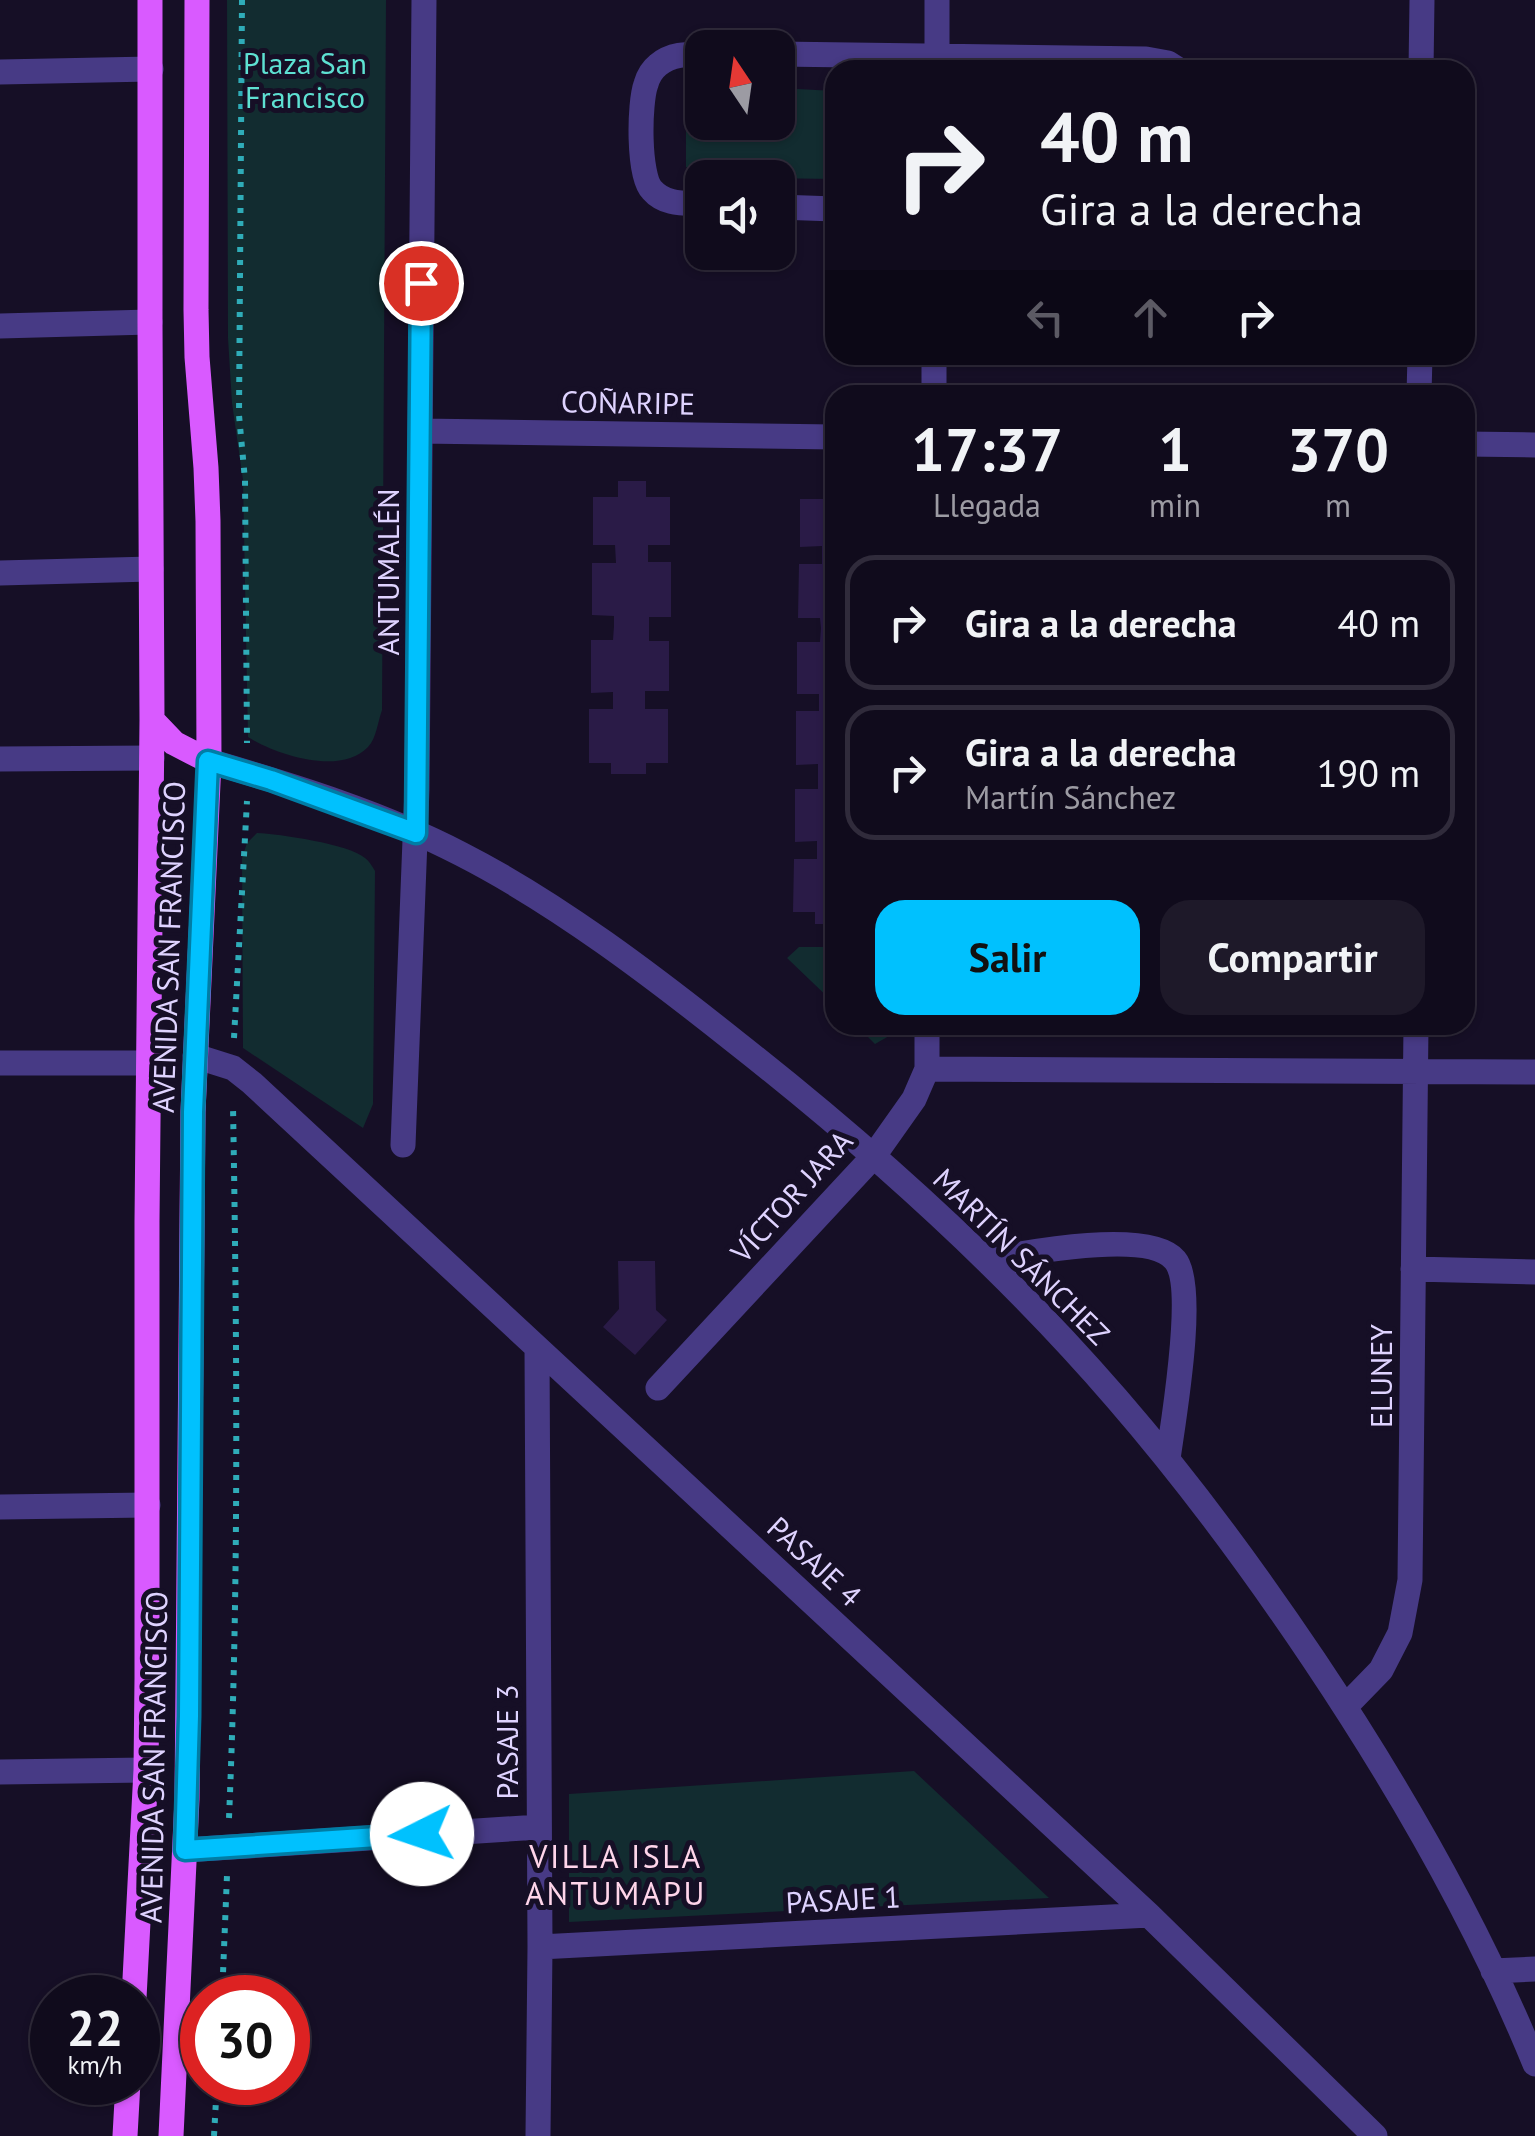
<!DOCTYPE html>
<html lang="es">
<head>
<meta charset="utf-8">
<style>
	:root { --surface:#100b1c; --page:#1e1929; --text:#f1f3f6; --muted:#9c9ba3; --line:#302b3b; --accent:#00c1fe }
	body { margin:0; font-family:"PT Sans",sans-serif; background:var(--page); color:var(--text); height:100vh; display:flex; flex-direction:column; font-size:38px; white-space:nowrap }
	* { box-sizing:border-box; margin:0 }
	p { font-size:32px; color:var(--muted) }
	.icon { flex:none; width:55px; height:55px; fill:none; stroke:currentColor; stroke-width:2; stroke-linecap:round; stroke-linejoin:round }
	.map { position:relative; flex:1; overflow:hidden }
	.side { position:absolute; left:825px; top:385px; width:650px; height:650px; display:flex; flex-direction:column; background:var(--surface); border-radius:30px; box-shadow:0 2px 8px #0004,0 0 0 2px var(--line) }
	.side>* { flex:none }
	.hud { position:absolute; left:825px; top:60px; width:650px; height:305px; border-radius:30px; box-shadow:0 2px 8px #0004,0 0 0 2px var(--line); background:#100b1c; color:var(--text); overflow:hidden }
	.needle { width:65px; rotate:347deg }
	.buttons { position:absolute; left:685px; top:30px; display:grid; gap:20px }
	.buttons a { display:grid; place-items:center; width:110px; height:110px; border-radius:20px; background:var(--surface); box-shadow:0 2px 8px #0004,0 0 0 2px var(--line); font-size:50px }
	.speed { position:absolute; left:30px; top:1975px; display:flex; gap:20px; font-size:50px; font-weight:700; text-align:center }
	.speed>* { display:grid; place-content:center; width:130px; height:130px; border-radius:50%; background:var(--surface); box-shadow:0 2px 8px #0004,0 0 0 2px var(--line); line-height:1 }
	.speed small { font-size:25px; font-weight:400 }
	.speed .limit { border:15px solid #d22; background:#fff; color:#111 }
	.pin { position:absolute; display:grid; place-items:center; width:85px; height:85px; color:#fff; margin:-42px; border:5px solid #fff; border-radius:50%; box-shadow:0 2px 10px #0007 }
	.me { position:absolute; width:110px; margin:-55px; rotate:266deg; stroke-linejoin:round; filter:drop-shadow(0 0 8px #0008) }
	.turn { display:flex; align-items:center; gap:35px; height:210px; padding:0 50px; font-size:45px }
	.turn .icon { width:130px; height:130px; stroke-width:2.5 }
	.turn b { display:block; font-size:70px; line-height:85px }
	.lanes { display:flex; align-items:center; height:95px; padding:0 50px; background:#0003; justify-content:center; gap:50px; direction:ltr }
	.lanes .off { opacity:.35 }
	.eta { display:flex; justify-content:space-evenly; align-items:center; height:170px; text-align:center }
	.eta b { font-size:60px; font-weight:600; line-height:70px }
	.primary-button { display:flex; gap:20px; margin-top:auto; padding:20px 50px }
	.primary-button a { flex:1; height:115px; border-radius:30px; background:var(--accent); color:#111; font-size:40px; font-weight:600; line-height:115px; text-align:center }
	.primary-button a+a { background:var(--page); color:var(--text) }
	ul { padding:0; list-style:none }
	li { display:flex; align-items:center; gap:30px; height:135px; margin:0 20px 15px; padding:0 30px; border:5px solid var(--line); border-radius:30px }
	li div { flex:1 }
	li b { display:block; font-size:38px }
	li em { font-style:normal }
	.map>svg:first-child { display:block }
	.green { fill:#122c30 }
	.building { fill:#2a1b47 }
	.lines { fill:none; stroke-linecap:round; stroke-linejoin:round }
	.path { stroke:#2facb8; stroke-width:6; stroke-dasharray:5 8; stroke-linecap:butt }
	.minor { stroke:#473a85; stroke-width:25 }
	.major { stroke:#d95aff; stroke-width:25 }
	.route-casing { stroke:#007da5; stroke-width:25 }
	.route { stroke:#00c1fe; stroke-width:18 }
	.labels { text-anchor:middle; dominant-baseline:central; stroke-width:10; stroke-linejoin:round; paint-order:stroke }
	.park-label { font-size:30px; fill:#5ee0d2; stroke:#160f26 }
	.street-label { font-size:30px; fill:#dfd3ff; stroke:#160f26 }
	.neighbourhood-label { font-size:32px; letter-spacing:2.5px; fill:#ffd5ea; stroke:#160f26 }
</style>
</head>
<body>
<div class="map">
<svg width="1535" height="2136" viewBox="0 0 1535 2136">
	<rect width="100%" height="100%" fill="#160f26"/>
	<path class="green" d="M 227,0 L 386,0 L 382,710 C 378,721 376,739 368,747 C 341,776 276,755 248,737 L 243,480 L 232,403 L 228,338 Z
		M 702,85 L 702,122 L 778,122 L 778,88 L 835,91 L 835,179 L 704,177 L 686,167 L 686,98 Z
		M 257,833 C 279,834 349,844 365,858 C 369,861 372,866 375,871 L 373,1104 L 363,1128 L 243,1048 L 242,858 L 247,843 Z
		M 799,947 L 835,947 L 835,1004 L 787,958 Z
		M 856,1025 L 896,1025 L 896,1032 L 875,1044 Z
		M 914,1771 L 1049,1898 L 569,1922 L 569,1794 Z"/>
	<path class="building" d="M 618,481 L 646,481 L 646,497 L 670,497 L 670,545 L 648,545 L 648,562 L 671,562 L 671,617 L 649,617 L 649,641 L 669,641 L 669,691 L 645,691 L 645,709 L 668,709 L 668,763 L 646,763 L 646,774 L 611,774 L 611,763 L 589,763 L 589,709 L 613,709 L 613,692 L 591,693 L 591,640 L 613,640 L 614,626 L 614,616 L 592,615 L 592,563 L 616,563 L 615,545 L 593,545 L 593,497 L 618,497 Z
		M 825,483 L 835,483 L 835,924 L 815,924 L 815,912 L 793,912 L 794,859 L 817,859 L 817,841 L 795,842 L 795,789 L 818,789 L 818,764 L 796,765 L 796,711 L 819,711 L 819,694 L 797,694 L 797,642 L 820,642 L 821,628 L 820,618 L 798,618 L 799,564 L 822,564 L 822,546 L 800,547 L 800,499 L 824,499 Z
		M 618,1261 L 655,1261 L 656,1310 L 667,1320 L 635,1355 L 603,1327 L 619,1309 Z"/>
	<g class="lines">
		<path class="path" d="M 242,0 L 239,415 L 245,480 L 247,743
			M 234,1038 L 247,801
			M 229,1818 C 239,1581 237,1343 233,1106
			M 222,1998 L 227,1875
			M 214,2136 L 217,2082"/>
		<path class="minor" d="M 702,54 C 687,54 671,54 658,65 C 653,69 648,77 646,84 C 639,103 638,176 652,190 C 665,205 684,203 702,204
			M 778,54 L 1146,59 L 1168,63 L 1179,70
			M 937,70 L 937,0
			M 1421,70 L 1422,0
			M 0,72 L 151,69
			M 778,207 L 835,209
			M 0,326 L 150,322
			M 934,395 L 934,355
			M 1419,395 L 1420,355
			M 420,431 L 835,437
			M 1465,444 L 1535,445
			M 0,573 L 151,569
			M 0,759 L 152,758
			M 209,761 C 294,786 382,813 461,854 C 557,903 654,977 738,1044 C 874,1151 1004,1268 1117,1399 C 1188,1481 1253,1569 1314,1660 C 1399,1787 1477,1922 1535,2064
			M 195,1056 L 233,1068 L 252,1083 L 1149,1915 L 1375,2136
			M 0,1063 L 149,1063
			M 927,1069 L 1535,1072
			M 403,1145 L 417,789 L 424,0
			M 986,1260 C 1024,1253 1149,1229 1175,1260 C 1197,1286 1173,1422 1168,1459
			M 1413,1269 L 1535,1272
			M 537,1348 L 540,1947 L 538,2136
			M 658,1388 L 873,1157 L 914,1099 L 927,1069 L 927,1025
			M 0,1507 L 148,1505
			M 1345,1707 L 1381,1670 L 1400,1633 L 1410,1580 L 1416,1025
			M 0,1772 L 146,1770
			M 185,1850 L 539,1827
			M 540,1947 L 1149,1915
			M 1493,1971 L 1535,1969"/>
		<path class="major" d="M 152,720 L 174,743 L 209,761
			M 134,1998 L 146,1770 L 147,1678 L 147,1222 L 152,720 L 150,322 L 150,0
			M 125,2136 L 128,2082
			M 171,2136 L 187,1799 L 193,1112 L 209,761 L 208,521 L 206,468 L 197,357 L 196,310 L 197,0"/>
	</g>
	<g class="lines">
		<defs>
			<path id="route" d="M 421,283 L 416,833 L 271,780 L 208,761 L 193,1112 L 189,1716 L 185,1850 L 422,1834"/>
		</defs>
		<use href="#route" class="route-casing"/>
		<use href="#route" class="route"/>
	</g>
	<g class="labels">
		<g class="park-label">
			<text x="305" y="62">Plaza San<tspan x="305" dy="34">Francisco</tspan></text>
		</g>
		<g class="street-label">
			<text transform="translate(628 402) rotate(1)">COÑARIPE</text>
			<text transform="translate(387 572) rotate(-90)">ANTUMALÉN</text>
			<text transform="translate(168 947) rotate(-88)">AVENIDA SAN FRANCISCO</text>
			<text transform="translate(791 1196) rotate(-48)">VÍCTOR JARA</text>
			<text transform="translate(1022 1256) rotate(45)">MARTÍN SÁNCHEZ</text>
			<text transform="translate(1380 1376) rotate(-90)">ELUNEY</text>
			<text transform="translate(815 1561) rotate(43)">PASAJE 4</text>
			<text transform="translate(506 1742) rotate(-90)">PASAJE 3</text>
			<text transform="translate(153 1757) rotate(-89)">AVENIDA SAN FRANCISCO</text>
			<text transform="translate(843 1899) rotate(-3)">PASAJE 1</text>
		</g>
		<g class="neighbourhood-label">
			<text x="616" y="1856">VILLA ISLA<tspan x="616" dy="37">ANTUMAPU</tspan></text>
		</g>
	</g>
</svg>
<div class="buttons">
<a><svg class="needle" viewBox="-14 -14 28 28"><path d="M0-13l5 13h-10z" fill="#e53935"/><path d="M0 13l5-13h-10z" fill="#9c9ba3"/></svg></a>
<a><svg class="icon" aria-label="sound" viewBox="0 0 24 24"><path d="M4 9h4l5-4v14l-5-4H4zM17 9q2 3 0 6"/></svg></a>
</div>
<div class="speed"><div>22<small>km/h</small></div><div class="limit">30</div></div>
<div class="pin" style="left:421px;top:283px;background:#d93025"><svg class="icon" aria-label="arrive" viewBox="0 0 24 24"><path d="M6 21V4h12l-3 4 3 4H6"/></svg></div>
<svg class="me" style="left:422px;top:1834px" viewBox="-20 -20 40 40"><circle r="19" fill="#fff"/><path d="M0-13L10 11 0 6-10 11z" fill="#00c1fe"/></svg>
<div class="hud">
<div class="turn"><svg class="icon" aria-label="right" viewBox="0 0 24 24"><path d="M7 20v-9h11M14 6l5 5-5 5"/></svg><div><b>40 m</b>Gira a la derecha</div></div>
<div class="lanes"><svg class="icon off" aria-label="left" viewBox="0 0 24 24"><path d="M17 20v-9H6M10 6l-5 5 5 5"/></svg><svg class="icon off" aria-label="ahead" viewBox="0 0 24 24"><path d="M12 20V5M6 11l6-6 6 6"/></svg><svg class="icon" aria-label="right" viewBox="0 0 24 24"><path d="M7 20v-9h11M14 6l5 5-5 5"/></svg></div>
</div>
<section class="side">
<div class="eta">
<div><b>17:37</b><p>Llegada</p></div>
<div><b>1</b><p>min</p></div>
<div><b>370</b><p>m</p></div>
</div>
<ul>
<li><svg class="icon" aria-label="right" viewBox="0 0 24 24"><path d="M7 20v-9h11M14 6l5 5-5 5"/></svg><div><b>Gira a la derecha</b></div><em>40 m</em></li>
<li><svg class="icon" aria-label="right" viewBox="0 0 24 24"><path d="M7 20v-9h11M14 6l5 5-5 5"/></svg><div><b>Gira a la derecha</b><p>Martín Sánchez</p></div><em>190 m</em></li>
</ul>
<div class="primary-button"><a>Salir</a><a>Compartir</a></div>
</section>
</div>
</body>
</html>
